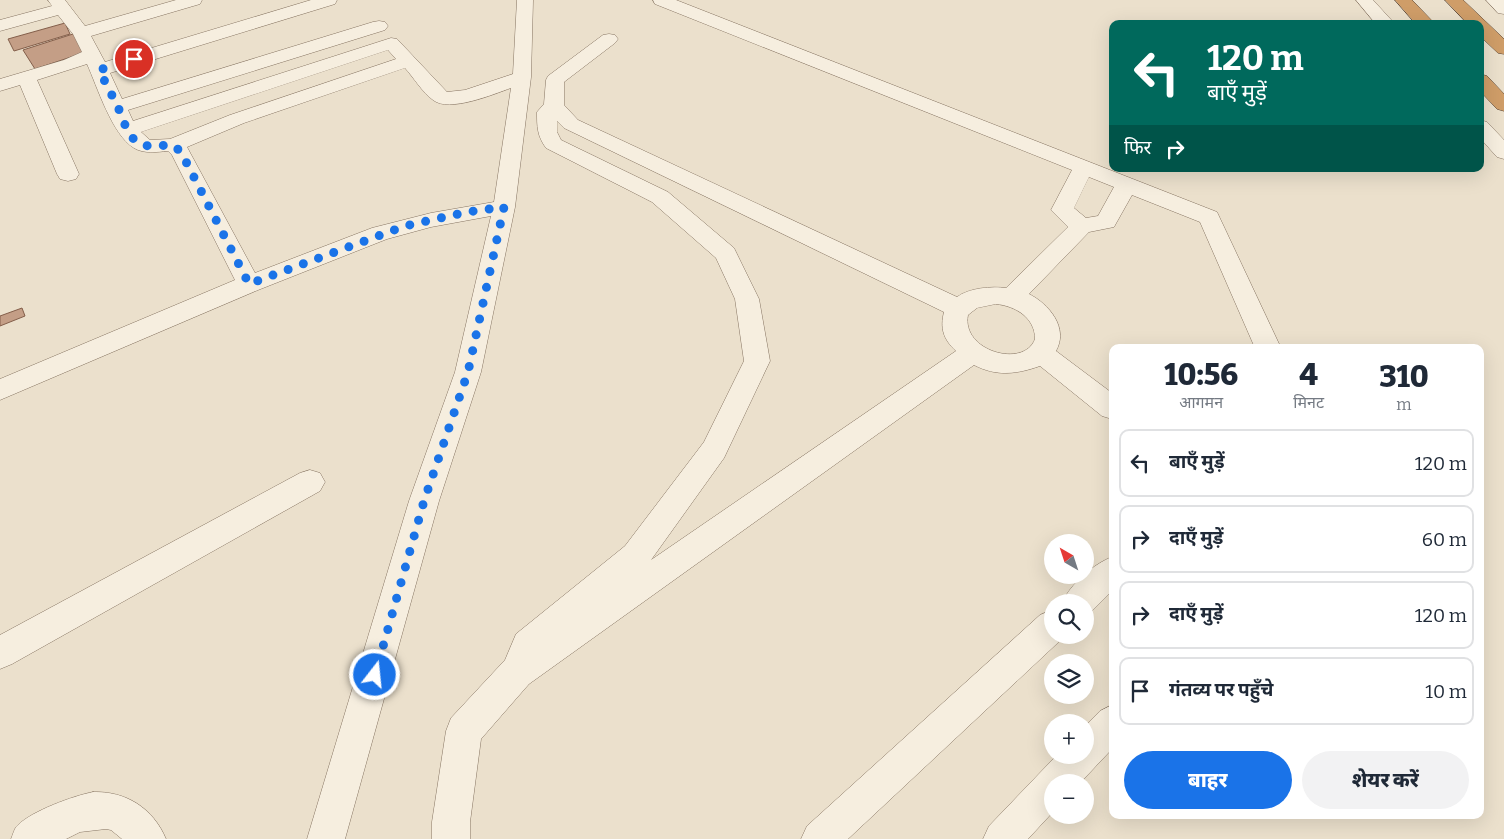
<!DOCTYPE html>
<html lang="hi">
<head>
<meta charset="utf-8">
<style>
	:root { --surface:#fff; --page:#f2f2f3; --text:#1f2937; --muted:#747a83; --line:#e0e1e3; --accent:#1a73e8 }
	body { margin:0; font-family:Bitter,"Noto Sans Devanagari",serif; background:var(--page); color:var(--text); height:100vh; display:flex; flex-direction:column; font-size:19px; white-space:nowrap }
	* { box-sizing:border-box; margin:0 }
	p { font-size:16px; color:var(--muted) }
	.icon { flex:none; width:28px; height:28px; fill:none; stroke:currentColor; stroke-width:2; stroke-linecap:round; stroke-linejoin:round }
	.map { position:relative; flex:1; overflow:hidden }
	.panel { position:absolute; left:1109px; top:344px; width:375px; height:475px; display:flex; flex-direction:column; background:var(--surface); border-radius:10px; box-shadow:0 5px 20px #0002 }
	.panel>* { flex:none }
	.guide { position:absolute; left:1109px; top:20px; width:375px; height:152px; border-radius:10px; box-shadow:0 5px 20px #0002; background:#00695c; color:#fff; overflow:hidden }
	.needle { width:32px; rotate:321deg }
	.fabs { position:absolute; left:1044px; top:534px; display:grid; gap:10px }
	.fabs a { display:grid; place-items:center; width:50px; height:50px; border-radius:50%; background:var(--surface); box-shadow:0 5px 20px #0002; font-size:25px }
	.pin { position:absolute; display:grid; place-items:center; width:42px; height:42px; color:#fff; margin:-21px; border:2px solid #fff; border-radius:50%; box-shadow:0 1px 5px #0007 }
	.me { position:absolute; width:55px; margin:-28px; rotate:16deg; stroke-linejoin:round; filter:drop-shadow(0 0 4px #0008) }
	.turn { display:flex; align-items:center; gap:18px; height:105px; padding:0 15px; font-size:22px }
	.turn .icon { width:65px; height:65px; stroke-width:2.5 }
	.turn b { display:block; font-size:35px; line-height:42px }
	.then { display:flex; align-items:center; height:48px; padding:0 15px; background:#0003; gap:10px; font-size:19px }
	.eta { display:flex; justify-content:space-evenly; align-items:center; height:85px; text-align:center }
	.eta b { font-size:30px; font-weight:800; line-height:35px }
	.cta { display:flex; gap:10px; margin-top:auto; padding:10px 15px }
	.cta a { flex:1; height:58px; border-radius:30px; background:var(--accent); color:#fff; font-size:20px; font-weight:800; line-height:58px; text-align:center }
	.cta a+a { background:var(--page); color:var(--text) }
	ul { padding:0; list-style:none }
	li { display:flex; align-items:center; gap:15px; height:68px; margin:0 10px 8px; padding:0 5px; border:2px solid var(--line); border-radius:10px }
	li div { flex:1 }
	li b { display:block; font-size:19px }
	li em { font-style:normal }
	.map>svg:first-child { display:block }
	.building { fill:#c49e86; stroke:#835e4a }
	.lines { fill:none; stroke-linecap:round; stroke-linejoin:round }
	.minor-casing { stroke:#867462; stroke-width:1 }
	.highway-casing { stroke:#554335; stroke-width:1 }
	.minor { fill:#f6eedf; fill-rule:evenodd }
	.highway { fill:#cf9d68; fill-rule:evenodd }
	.route { stroke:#1a73e8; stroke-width:9; stroke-dasharray:0 16.2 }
</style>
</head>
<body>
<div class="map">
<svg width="1504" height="839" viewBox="0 0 1504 839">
	<rect width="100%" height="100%" fill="#ebe0cc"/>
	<path class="building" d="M 65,23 L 70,34 L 14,51 L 8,39 Z
		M 76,33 L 89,51 L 35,69 L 23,50 Z
		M 22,308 L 25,316 L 0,326 L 0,316 Z"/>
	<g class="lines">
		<defs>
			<path id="minor" d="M 48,0 L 65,0 L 85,26 L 176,0 L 202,0 L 200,4 L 91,36 L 105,62 L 311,0 L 337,0 L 335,4 L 110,73 L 122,99 L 373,22 L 379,21 L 385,22 L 388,26 L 385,30 L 128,110 L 133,121 L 391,38 L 397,39 L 447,92 L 465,90 L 513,74 L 517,0 L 533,0 L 531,77 L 515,207 L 481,372 L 439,501 L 345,839 L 307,839 L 409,501 L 455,372 L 491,216 L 431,227 L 387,239 L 258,290 L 0,400 L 0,379 L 235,280 L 172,155 L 168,151 C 157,152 144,154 134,148 C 112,135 97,86 87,64 L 37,80 L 79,174 L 76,179 L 68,181 L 60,179 L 57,174 L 20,85 L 0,91 L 0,79 L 64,60 L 82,52 L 73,34 L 58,15 L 0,31 L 0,20 L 52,6 ZM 388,50 L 396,59 L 230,115 L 170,139 L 150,140 L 141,132 ZM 405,68 C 414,78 422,92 433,100 C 449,113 494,94 511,88 L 494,202 L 431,213 L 372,228 L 255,273 L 187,147 L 244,123 Z
				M 653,0 L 676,0 L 1217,212 L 1281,348 L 1255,348 L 1200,222 L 1132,195 L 1114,227 L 1089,232 L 1029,294 C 1049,304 1069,328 1056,351 L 1112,393 L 1112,419 L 1102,416 L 1040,366 C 1017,374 997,377 974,365 L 529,684 L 481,739 L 470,822 L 470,839 L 432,839 L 432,822 L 446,731 L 451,718 L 505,660 L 516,634 L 625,546 L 704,442 L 744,361 L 735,299 L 716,258 L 652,202 L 546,148 C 537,136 537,126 537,112 L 544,104 L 546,80 L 548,76 L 603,35 L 609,34 L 615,35 L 618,39 L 615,43 L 564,82 L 564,105 L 578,120 L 957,297 C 969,288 992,286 1006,288 L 1068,227 L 1051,210 L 1072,170 L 655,4 ZM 557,121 L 564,128 L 944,312 C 940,328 943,339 956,351 L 651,560 L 724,458 L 770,361 L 759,299 L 734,248 L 668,192 L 561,140 L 557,132 ZM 1089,177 L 1114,187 L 1098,216 L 1086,218 L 1074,208 ZM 996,304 C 1016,306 1035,318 1035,339 C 1024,369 961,351 968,315 L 977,308 Z
				M 1356,0 L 1373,0 L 1395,24 L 1376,24 Z
				M 1486,0 L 1504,0 L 1504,14 L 1498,13 Z
				M 1480,120 L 1487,122 L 1504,140 L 1504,159 L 1497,157 L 1480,138 Z
				M 310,470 L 320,473 L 325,482 L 320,491 L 12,664 L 0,669 L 0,635 L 300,473 Z
				M 1112,557 L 1112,591 L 1090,613 L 1085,615 L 1085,602 L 1063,602 C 1069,585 1095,563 1112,557 Z
				M 1052,610 L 1052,635 L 1064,635 L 1064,637 L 848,839 L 801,839 L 807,826 L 1040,615 Z
				M 1112,705 L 1112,749 L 1081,782 L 1052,782 L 1052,813 L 1028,839 L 983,839 L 989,826 L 1057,755 L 1085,755 L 1085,726 L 1100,711 Z
				M 93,792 C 126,791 153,808 166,839 L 122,839 L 111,830 L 106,829 L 80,832 L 66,839 L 11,839 C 13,835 14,828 18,825 C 32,811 73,796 93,792 Z"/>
			<path id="highway" d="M 1395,0 L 1412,0 L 1435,24 L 1416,24 Z
				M 1445,0 L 1463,0 L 1504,39 L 1504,54 L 1498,53 L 1480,36 L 1480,24 L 1468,24 Z
				M 1480,74 L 1487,76 L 1504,94 L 1504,111 L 1497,109 L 1480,91 Z"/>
		</defs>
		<use href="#minor" class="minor-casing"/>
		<use href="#highway" class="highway-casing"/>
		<use href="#minor" class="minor"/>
		<use href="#highway" class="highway"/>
	</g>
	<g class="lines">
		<path class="route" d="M 134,59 L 99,70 L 118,107 L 127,130 L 135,141 L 148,146 L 173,145 L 181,152 L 249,284 L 405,226 L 467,212 L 504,207 L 468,372 L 424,501 L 375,675"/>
	</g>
</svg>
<div class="fabs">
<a><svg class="needle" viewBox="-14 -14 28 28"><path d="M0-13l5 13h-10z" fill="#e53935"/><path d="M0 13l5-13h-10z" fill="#747a83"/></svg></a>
<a><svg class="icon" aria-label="search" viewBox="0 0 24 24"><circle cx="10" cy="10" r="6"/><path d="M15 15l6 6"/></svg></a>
<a><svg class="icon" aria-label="layers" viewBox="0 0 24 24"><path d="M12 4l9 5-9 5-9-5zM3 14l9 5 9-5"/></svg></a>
<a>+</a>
<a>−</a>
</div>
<div class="pin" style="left:134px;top:59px;background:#d93025"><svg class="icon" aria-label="arrive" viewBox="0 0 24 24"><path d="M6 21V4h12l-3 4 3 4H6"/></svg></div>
<svg class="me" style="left:375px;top:675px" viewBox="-20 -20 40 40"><circle r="17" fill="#1a73e8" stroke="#fff" stroke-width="3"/><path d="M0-11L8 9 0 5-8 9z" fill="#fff"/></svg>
<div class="guide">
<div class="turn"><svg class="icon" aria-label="left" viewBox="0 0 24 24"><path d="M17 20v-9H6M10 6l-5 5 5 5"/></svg><div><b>120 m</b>बाएँ मुड़ें</div></div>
<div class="then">फिर<svg class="icon" aria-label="right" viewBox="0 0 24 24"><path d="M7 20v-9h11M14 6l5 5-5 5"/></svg></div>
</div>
<section class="panel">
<div class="eta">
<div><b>10:56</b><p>आगमन</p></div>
<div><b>4</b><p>मिनट</p></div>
<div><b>310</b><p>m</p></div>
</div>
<ul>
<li><svg class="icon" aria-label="left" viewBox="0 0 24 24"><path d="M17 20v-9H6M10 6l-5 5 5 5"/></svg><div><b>बाएँ मुड़ें</b></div><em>120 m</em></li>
<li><svg class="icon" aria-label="right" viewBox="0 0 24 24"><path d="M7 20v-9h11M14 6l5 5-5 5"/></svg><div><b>दाएँ मुड़ें</b></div><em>60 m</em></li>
<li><svg class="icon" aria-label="right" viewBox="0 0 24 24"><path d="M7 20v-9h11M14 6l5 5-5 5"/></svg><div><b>दाएँ मुड़ें</b></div><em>120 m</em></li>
<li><svg class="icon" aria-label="arrive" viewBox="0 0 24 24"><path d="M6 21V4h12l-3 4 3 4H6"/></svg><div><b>गंतव्य पर पहुँचे</b></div><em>10 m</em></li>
</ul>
<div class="cta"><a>बाहर</a><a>शेयर करें</a></div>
</section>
</div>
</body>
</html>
